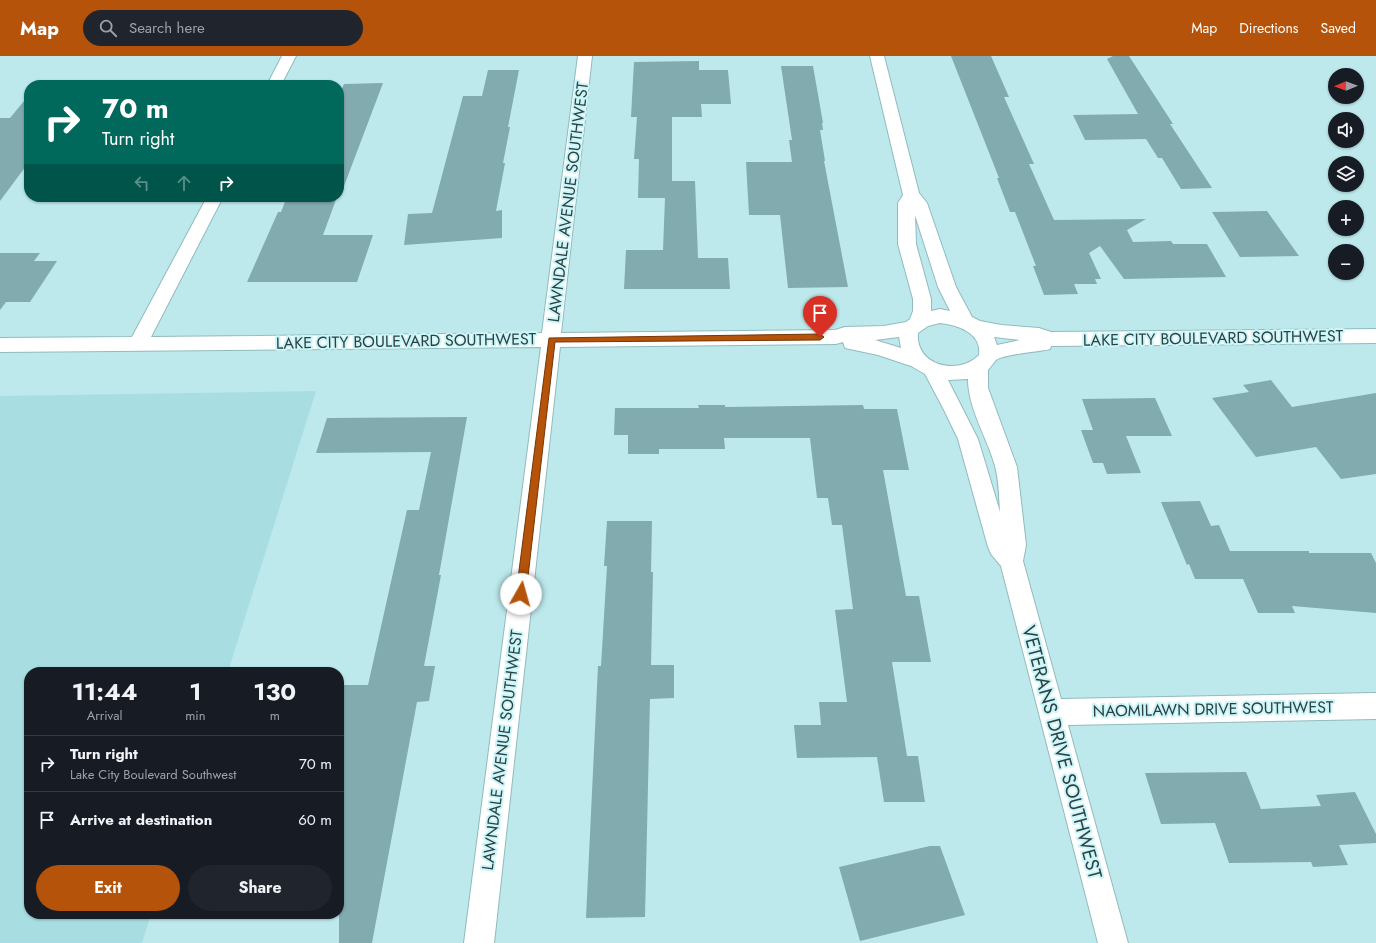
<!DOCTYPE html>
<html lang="en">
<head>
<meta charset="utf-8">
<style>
	:root { --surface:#171b24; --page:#20242c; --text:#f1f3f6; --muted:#9ea1a6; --line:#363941; --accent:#b45309 }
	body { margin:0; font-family:Jost,sans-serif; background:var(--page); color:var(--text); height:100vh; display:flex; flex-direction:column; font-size:15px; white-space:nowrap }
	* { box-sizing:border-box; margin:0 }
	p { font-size:13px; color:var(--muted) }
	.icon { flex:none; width:22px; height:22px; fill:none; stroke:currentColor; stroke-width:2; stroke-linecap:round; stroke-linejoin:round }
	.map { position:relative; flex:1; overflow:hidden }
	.details { position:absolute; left:24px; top:611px; width:320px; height:252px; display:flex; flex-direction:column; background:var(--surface); border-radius:16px; box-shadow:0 1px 3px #0004 }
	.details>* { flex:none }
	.banner { position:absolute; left:24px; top:24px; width:320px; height:122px; border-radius:16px; box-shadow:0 1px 3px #0004; background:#00695c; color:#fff; overflow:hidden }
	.needle { width:26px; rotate:269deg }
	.buttons { position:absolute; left:1328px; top:12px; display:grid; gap:8px }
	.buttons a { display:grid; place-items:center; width:36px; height:36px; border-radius:50%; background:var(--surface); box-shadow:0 1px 3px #0004; font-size:20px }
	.pin { position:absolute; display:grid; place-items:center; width:34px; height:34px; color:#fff; margin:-41px -17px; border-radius:50% 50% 50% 0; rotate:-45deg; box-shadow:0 0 4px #0007 }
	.pin .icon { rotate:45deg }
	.me { position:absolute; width:44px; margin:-22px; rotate:7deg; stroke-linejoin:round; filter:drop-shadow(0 0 3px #0008) }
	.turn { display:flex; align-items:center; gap:14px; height:84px; padding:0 12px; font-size:18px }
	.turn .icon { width:52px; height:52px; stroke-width:2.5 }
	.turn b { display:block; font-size:28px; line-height:34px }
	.lanes { display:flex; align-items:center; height:38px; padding:0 12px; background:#0003; justify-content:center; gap:20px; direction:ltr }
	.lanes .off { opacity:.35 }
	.eta { display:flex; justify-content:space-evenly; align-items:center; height:68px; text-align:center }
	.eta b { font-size:24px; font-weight:700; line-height:28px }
	.cta { display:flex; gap:8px; margin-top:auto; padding:8px 12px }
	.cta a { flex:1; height:46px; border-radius:24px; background:var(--accent); color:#fff; font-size:16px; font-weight:700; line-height:46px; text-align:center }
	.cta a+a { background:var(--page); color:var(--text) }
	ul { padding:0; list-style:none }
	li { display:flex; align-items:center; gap:12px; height:56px; padding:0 12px; border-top:1px solid var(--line) }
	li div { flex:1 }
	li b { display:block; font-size:15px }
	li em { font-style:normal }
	header { display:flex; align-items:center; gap:24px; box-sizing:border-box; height:56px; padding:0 20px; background:var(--accent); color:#fff }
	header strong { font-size:19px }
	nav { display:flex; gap:22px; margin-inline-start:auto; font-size:14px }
	.search { width:280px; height:36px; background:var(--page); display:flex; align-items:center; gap:10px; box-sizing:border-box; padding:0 14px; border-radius:22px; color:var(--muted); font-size:15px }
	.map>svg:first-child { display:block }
	.built { fill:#a8dee2 }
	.building { fill:#81abae }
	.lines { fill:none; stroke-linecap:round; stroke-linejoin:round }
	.minor-casing { stroke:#91bbbe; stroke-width:2 }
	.minor { fill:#fff; fill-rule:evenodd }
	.route { fill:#b45309; stroke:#753606 }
	.labels { text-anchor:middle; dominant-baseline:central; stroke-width:4; stroke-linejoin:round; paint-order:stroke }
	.street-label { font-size:16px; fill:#2e4041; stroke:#caf6f9 }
	.near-street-label { font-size:19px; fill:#2e4041; stroke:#caf6f9 }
</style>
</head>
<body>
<header>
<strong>Map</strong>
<div class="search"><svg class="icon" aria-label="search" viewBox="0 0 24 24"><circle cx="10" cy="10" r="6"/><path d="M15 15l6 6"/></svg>Search here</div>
<nav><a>Map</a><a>Directions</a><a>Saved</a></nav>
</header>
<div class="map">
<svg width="1376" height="887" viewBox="0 0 1376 887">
	<rect width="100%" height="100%" fill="#bde9ec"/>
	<path class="built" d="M 316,335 L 228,616 L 29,616 L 29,858 L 151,858 L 142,887 L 0,887 L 0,340 Z"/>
	<path class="building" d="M 951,0 L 991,0 L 1009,41 L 1004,41 L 1034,108 L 1029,108 L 1054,164 L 1146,163 L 1127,174 L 1133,186 L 1171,185 L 1173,188 L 1207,188 L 1226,221 L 1124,223 L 1100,190 L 1089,197 L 1101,223 L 1095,223 L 1097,228 L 1074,228 L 1078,238 L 1044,239 L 1033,210 L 1036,210 L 1015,156 L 1010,156 L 997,122 L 999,122 Z
		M 1113,0 L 1129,0 L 1173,68 L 1170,68 L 1212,132 L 1181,133 L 1162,102 L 1158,102 L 1146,83 L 1085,84 L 1073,59 L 1138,58 L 1107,3 Z
		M 699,5 L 699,14 L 728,14 L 731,48 L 701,48 L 702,61 L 672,61 L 672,125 L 695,125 L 698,202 L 728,202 L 730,233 L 624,233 L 626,194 L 663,194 L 665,142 L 638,142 L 639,103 L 634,103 L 637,61 L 631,61 L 634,6 Z
		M 781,10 L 813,10 L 823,67 L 822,67 L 823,74 L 820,74 L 825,105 L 824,105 L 848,231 L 788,232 L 780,159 L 749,159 L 746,106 L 792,106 L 789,84 L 792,84 Z
		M 488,14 L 519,14 L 508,71 L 510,71 L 503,107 L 505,107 L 496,155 L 502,154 L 502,182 L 404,189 L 408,158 L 432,157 L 463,40 L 482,40 Z
		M 383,27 L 341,138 L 339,137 L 339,39 L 344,28 Z
		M 29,39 L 29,106 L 0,145 L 0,62 L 10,62 Z
		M 287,141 L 337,141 L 323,179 L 373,179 L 357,226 L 247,226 L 278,156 L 281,156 Z
		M 1267,155 L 1299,200 L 1240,201 L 1212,156 Z
		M 0,197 L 40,197 L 34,205 L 57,205 L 30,246 L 6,246 L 0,254 Z
		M 1271,324 L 1292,351 L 1376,337 L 1376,418 L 1341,423 L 1316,391 L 1256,401 L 1212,342 L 1249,336 L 1243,329 Z
		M 1155,342 L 1172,380 L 1126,380 L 1141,417 L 1107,418 L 1103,407 L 1093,407 L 1081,374 L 1093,374 L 1082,343 Z
		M 698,349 L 725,349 L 725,351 L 863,349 L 864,353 L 897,353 L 909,414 L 883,414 L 906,540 L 919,540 L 931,606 L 892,606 L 907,700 L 918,700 L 925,746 L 884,746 L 877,701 L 797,702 L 794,669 L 821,669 L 819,646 L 847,646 L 835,554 L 853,553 L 842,469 L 832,469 L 828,442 L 817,442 L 810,382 L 724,382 L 725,393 L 659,393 L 659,398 L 628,398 L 628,379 L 614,379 L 615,352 L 699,352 Z
		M 467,361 L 439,519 L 441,519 L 424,610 L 435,610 L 429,645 L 417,646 L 372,887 L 339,887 L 339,629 L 368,629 L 407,454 L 419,454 L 431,396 L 316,397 L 327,362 Z
		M 1200,445 L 1211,470 L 1219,469 L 1230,495 L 1309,495 L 1309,497 L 1371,497 L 1376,507 L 1376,557 L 1292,550 L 1295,557 L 1258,557 L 1243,523 L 1195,523 L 1189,508 L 1187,509 L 1161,446 Z
		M 607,465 L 652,465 L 651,516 L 653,516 L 651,609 L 674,609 L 674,642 L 650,643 L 645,861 L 586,862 L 598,610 L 601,610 L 607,510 L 604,510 Z
		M 1246,716 L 1261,753 L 1321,750 L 1316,739 L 1355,736 L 1376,778 L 1376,787 L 1339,789 L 1348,809 L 1313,811 L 1311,806 L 1229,807 L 1215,767 L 1161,768 L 1145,717 Z
		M 930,790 L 940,790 L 965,859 L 860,885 L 839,811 Z"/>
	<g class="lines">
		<defs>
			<path id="minor" d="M 282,0 L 296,0 L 281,29 L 267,29 Z
				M 578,0 L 592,0 L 561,277 L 835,274 L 845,271 L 884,270 L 906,266 L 910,263 L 913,255 L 913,243 L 898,188 L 898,147 L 903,139 L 870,0 L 884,0 L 919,137 L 927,147 L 956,231 L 972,261 L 980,265 L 1001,269 L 1039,272 L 1051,276 L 1376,273 L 1376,287 L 1051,290 L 1050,293 C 1039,296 1003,298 996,304 C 993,307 991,311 988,314 L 988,332 L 1017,411 L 1026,489 L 1023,505 L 1061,643 L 1376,637 L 1376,663 L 1068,669 L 1128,887 L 1098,887 L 1001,510 L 991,498 L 988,491 L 958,383 L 944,354 L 925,318 L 911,310 L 878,299 L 845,292 L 843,286 L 836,288 L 560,291 L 494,887 L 464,887 L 541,291 L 0,296 L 0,282 L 132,281 L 207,141 L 223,141 L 151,281 L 542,277 ZM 915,159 L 938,231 L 950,255 L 940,253 L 931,255 L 931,243 L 916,188 ZM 940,267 C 958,269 982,277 979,299 C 959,320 915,310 918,277 L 928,270 ZM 899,281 L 901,292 L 875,284 ZM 994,281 L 1020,284 L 997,289 ZM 968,323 C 968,353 987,381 995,410 C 999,425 999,441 1000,456 L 978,383 L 948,324 Z"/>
		</defs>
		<use href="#minor" class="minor-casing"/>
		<use href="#minor" class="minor"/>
	</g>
	<path class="route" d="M 820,278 L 824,281 L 820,284 L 555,286 L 526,538 L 524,541 L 521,542 L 517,541 L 516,538 L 549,282 Z"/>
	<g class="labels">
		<g class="street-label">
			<text transform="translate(568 146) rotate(-83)">LAWNDALE AVENUE SOUTHWEST</text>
			<text transform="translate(1213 282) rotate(-1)">LAKE CITY BOULEVARD SOUTHWEST</text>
			<text transform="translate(406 285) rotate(-1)">LAKE CITY BOULEVARD SOUTHWEST</text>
			<text transform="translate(1213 653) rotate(-1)">NAOMILAWN DRIVE SOUTHWEST</text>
			<text transform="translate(502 694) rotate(-83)">LAWNDALE AVENUE SOUTHWEST</text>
		</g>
		<g class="near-street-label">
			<text transform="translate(1062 696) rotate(75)">VETERANS DRIVE SOUTHWEST</text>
		</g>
	</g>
</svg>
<div class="buttons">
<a><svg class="needle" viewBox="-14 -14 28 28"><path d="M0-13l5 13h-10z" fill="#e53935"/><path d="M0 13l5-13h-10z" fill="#9ea1a6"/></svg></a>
<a><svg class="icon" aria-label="sound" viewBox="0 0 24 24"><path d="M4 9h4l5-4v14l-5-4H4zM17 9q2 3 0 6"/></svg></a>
<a><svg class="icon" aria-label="layers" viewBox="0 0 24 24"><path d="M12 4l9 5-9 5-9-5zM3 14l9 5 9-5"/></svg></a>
<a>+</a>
<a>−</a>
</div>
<div class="pin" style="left:820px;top:281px;background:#d93025"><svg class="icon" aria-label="arrive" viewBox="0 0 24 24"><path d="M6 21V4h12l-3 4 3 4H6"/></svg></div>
<svg class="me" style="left:521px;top:538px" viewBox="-20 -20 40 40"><circle r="19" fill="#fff"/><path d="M0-13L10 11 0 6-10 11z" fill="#b45309"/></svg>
<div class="banner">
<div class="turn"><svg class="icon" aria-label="right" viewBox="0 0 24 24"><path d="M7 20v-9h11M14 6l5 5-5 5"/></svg><div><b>70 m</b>Turn right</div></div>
<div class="lanes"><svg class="icon off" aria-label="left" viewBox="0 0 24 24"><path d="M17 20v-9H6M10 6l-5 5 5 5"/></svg><svg class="icon off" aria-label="ahead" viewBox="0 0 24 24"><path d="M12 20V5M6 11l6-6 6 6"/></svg><svg class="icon" aria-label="right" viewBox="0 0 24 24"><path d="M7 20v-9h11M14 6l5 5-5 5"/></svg></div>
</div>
<section class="details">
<div class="eta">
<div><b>11:44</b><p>Arrival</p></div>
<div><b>1</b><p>min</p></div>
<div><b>130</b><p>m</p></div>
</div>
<ul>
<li><svg class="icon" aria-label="right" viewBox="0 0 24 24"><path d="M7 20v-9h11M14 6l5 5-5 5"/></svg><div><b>Turn right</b><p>Lake City Boulevard Southwest</p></div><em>70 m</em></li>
<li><svg class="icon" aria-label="arrive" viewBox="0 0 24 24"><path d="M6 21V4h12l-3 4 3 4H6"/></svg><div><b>Arrive at destination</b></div><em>60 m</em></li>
</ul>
<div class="cta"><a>Exit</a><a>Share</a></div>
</section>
</div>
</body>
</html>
